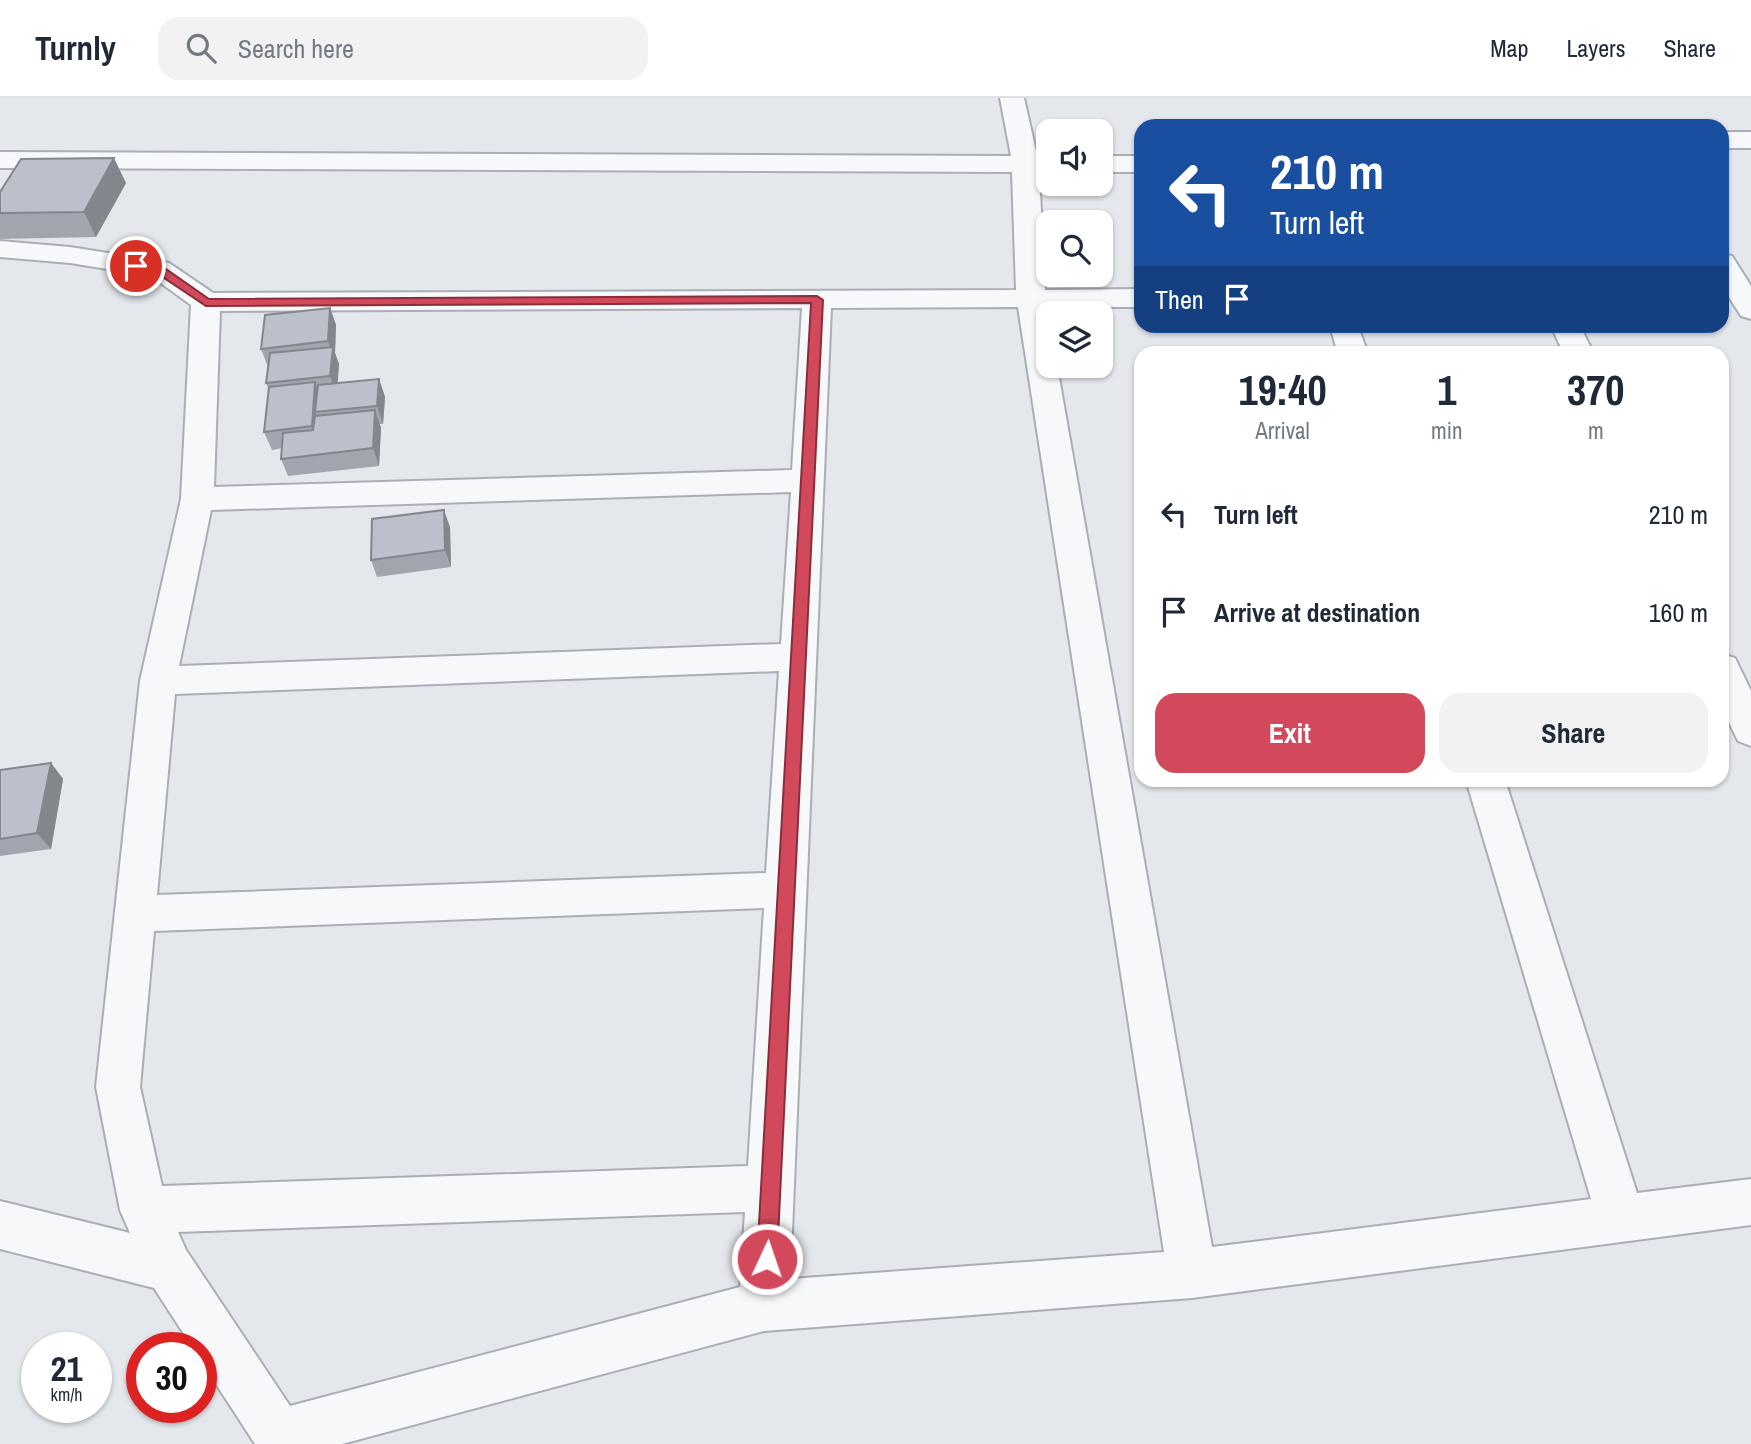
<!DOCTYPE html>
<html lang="en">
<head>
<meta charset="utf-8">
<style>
	:root { --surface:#fff; --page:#f2f2f3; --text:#1f2937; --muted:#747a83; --line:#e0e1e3; --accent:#d1495b }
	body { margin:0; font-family:"Archivo Narrow",sans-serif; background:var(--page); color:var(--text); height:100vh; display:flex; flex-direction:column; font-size:26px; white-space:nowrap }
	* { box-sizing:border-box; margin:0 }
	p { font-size:23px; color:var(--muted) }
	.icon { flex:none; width:38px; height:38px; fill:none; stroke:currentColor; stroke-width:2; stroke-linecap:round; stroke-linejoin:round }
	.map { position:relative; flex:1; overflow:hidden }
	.details { position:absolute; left:1134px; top:248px; width:595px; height:441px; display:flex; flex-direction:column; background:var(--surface); border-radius:21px; box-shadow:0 2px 5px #0004 }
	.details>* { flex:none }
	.hud { position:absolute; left:1134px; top:21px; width:595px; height:214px; border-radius:21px; box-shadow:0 2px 5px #0004; background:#1a4fa0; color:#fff; overflow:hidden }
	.buttons { position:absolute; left:1036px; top:21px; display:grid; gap:14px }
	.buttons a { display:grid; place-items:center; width:77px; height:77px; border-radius:14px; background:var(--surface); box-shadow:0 2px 5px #0004; font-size:35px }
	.speed { position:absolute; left:21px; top:1234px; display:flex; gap:14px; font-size:35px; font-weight:700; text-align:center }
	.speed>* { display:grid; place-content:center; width:91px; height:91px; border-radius:50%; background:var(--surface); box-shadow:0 2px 5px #0004; line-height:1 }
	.speed small { font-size:18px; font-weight:400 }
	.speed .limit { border:10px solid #d22; background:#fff; color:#111 }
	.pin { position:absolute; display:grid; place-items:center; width:60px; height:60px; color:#fff; margin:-30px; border:4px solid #fff; border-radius:50%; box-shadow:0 2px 7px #0007 }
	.me { position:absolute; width:77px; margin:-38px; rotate:3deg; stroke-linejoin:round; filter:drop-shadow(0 0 5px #0008) }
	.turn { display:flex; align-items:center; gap:24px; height:147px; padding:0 21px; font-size:32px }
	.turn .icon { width:91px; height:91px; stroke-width:2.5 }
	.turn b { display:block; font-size:49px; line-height:60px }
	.then { display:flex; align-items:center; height:66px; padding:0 21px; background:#0003; gap:14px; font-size:26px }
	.eta { display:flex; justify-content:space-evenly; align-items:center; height:119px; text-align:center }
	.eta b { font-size:42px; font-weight:700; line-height:49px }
	.button { display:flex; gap:14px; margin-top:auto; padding:14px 21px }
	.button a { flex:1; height:80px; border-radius:21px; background:var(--accent); color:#fff; font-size:28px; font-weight:700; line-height:80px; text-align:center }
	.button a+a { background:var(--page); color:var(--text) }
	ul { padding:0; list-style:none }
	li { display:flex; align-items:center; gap:21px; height:98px; padding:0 21px }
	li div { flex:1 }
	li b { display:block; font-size:26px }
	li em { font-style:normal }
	header { display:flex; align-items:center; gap:42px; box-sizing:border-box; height:98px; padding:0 35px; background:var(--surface); border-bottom:2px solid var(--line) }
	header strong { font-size:33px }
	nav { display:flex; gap:38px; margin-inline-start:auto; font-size:24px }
	.search { width:490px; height:63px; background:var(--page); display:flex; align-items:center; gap:18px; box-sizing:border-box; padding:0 24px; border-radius:21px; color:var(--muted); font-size:26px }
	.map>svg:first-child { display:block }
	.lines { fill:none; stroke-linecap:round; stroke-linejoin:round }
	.minor-casing { stroke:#a9aeb7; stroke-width:4 }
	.minor { fill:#f7f8fa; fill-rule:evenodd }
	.wall { fill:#a1a5ae }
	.shaded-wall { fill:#83868d }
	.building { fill:#bbc0ca; stroke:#83868d; stroke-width:2 }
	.route { fill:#d1495b; stroke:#882f3b; stroke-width:2 }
</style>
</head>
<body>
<header>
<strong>Turnly</strong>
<div class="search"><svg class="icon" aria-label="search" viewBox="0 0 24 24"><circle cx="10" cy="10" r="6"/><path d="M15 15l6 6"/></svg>Search here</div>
<nav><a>Map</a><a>Layers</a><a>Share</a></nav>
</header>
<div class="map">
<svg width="1751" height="1346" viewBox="0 0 1751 1346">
	<rect width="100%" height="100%" fill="#e4e7ec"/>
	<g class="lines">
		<defs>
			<path id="minor" d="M 1000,0 L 1024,0 L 1037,58 L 1048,58 L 1048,74 L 1039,74 L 1045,192 L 1141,191 L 1141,209 L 1047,209 L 1048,268 L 1057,268 L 1212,1149 L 1591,1101 L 1466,682 L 1505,682 L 1637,1095 L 1751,1081 L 1751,1127 L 1192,1200 L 764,1233 L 342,1346 L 255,1346 L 201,1263 L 201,1250 L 193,1250 L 154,1190 L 0,1151 L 0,1103 L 130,1135 L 120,1112 L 96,989 L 140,583 L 181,401 L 191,207 L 151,178 L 70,165 L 0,159 L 0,143 L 70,149 L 159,163 L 169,165 L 213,195 L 1016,192 L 1012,74 L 0,70 L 0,54 L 1011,58 ZM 1018,209 L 1164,1154 L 790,1181 L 831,210 ZM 802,210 L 792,372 L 214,389 L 220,213 ZM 791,394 L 781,546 L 179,568 L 211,412 ZM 779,573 L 766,775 L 157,797 L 175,596 ZM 764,810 L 748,1068 L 162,1088 L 140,989 L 154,833 ZM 745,1114 L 740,1189 L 290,1308 L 186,1152 L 178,1134 Z
				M 1722,34 L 1751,34 L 1751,50 L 1722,50 Z
				M 1101,58 L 1141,58 L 1141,74 L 1101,74 Z
				M 1722,156 L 1732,158 L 1751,188 L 1751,221 L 1741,218 L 1722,188 Z
				M 1330,228 L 1358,228 L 1368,256 L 1338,256 Z
				M 1551,228 L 1580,228 L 1594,256 L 1564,256 Z
				M 1722,556 L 1735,560 L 1751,593 L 1751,648 L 1738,643 L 1722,610 Z"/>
		</defs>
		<use href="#minor" class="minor-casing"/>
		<use href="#minor" class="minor"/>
	</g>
	<path class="wall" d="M 126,85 L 96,139 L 0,141 L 0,94 Z
		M 330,210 L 336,227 L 335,255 L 339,266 L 337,285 L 379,281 L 385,299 L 383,326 L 380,326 L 381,330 L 379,368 L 288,378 L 281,361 L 282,350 L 272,352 L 264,334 L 269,292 L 266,285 L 268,269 L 261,251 Z
		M 450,429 L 451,469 L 377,479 L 371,462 Z
		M 51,665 L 63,681 L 51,751 L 0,758 L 0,672 Z"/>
	<path class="shaded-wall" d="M 114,60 L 126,85 L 96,139 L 84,114 Z
		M 330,210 L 336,227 L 335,255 L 339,266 L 337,296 L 330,278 L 332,255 L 328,243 Z
		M 379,281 L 385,299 L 383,326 L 377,308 Z
		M 315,284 L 322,302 L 315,314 L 320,327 L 319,346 L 312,328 Z
		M 375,312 L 381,330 L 379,368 L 373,350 Z
		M 444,412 L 450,429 L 451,469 L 445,452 Z
		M 51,665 L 63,681 L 51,751 L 37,735 Z"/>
	<path class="building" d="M 114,60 L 84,114 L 0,115 L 0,94 L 21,61 Z
		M 330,210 L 328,243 L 261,251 L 265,217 Z
		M 333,249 L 330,278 L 266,285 L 270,255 Z
		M 379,281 L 377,308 L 315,314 L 318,287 Z
		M 315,284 L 312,328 L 264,334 L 269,289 Z
		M 375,312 L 373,350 L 281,361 L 283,335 L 313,332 L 315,318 Z
		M 444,412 L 445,452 L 371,462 L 372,421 Z
		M 51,665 L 37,735 L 0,741 L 0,672 Z"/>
	<path class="route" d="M 136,164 L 163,169 L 209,201 L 817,198 L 823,202 L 777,1161 L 774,1168 L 767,1171 L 760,1168 L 757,1161 L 811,205 L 206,208 L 155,174 L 132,170 L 131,168 Z"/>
</svg>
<div class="buttons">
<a><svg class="icon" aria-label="sound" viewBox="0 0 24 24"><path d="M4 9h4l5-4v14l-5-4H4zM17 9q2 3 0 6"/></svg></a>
<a><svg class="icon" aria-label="search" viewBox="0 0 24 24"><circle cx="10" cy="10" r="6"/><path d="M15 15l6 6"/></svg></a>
<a><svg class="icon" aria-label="layers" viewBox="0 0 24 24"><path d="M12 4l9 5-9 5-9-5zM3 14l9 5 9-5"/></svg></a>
</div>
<div class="speed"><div>21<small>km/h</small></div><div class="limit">30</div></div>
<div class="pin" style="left:136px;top:168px;background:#d93025"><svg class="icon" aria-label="arrive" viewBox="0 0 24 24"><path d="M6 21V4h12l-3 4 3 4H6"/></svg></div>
<svg class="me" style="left:767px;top:1161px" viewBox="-20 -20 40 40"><circle r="17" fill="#d1495b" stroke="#fff" stroke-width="3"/><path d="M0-11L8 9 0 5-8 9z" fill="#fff"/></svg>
<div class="hud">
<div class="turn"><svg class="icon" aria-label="left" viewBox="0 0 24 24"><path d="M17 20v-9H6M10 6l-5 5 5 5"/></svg><div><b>210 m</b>Turn left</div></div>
<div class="then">Then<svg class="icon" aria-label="arrive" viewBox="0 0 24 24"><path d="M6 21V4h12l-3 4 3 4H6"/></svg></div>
</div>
<section class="details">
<div class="eta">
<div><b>19:40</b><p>Arrival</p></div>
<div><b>1</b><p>min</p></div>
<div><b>370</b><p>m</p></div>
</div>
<ul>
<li><svg class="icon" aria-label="left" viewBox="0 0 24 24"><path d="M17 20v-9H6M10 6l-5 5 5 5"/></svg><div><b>Turn left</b></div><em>210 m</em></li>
<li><svg class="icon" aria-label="arrive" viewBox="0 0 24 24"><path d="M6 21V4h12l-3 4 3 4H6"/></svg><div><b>Arrive at destination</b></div><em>160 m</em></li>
</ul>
<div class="button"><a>Exit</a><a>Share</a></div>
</section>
</div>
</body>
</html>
